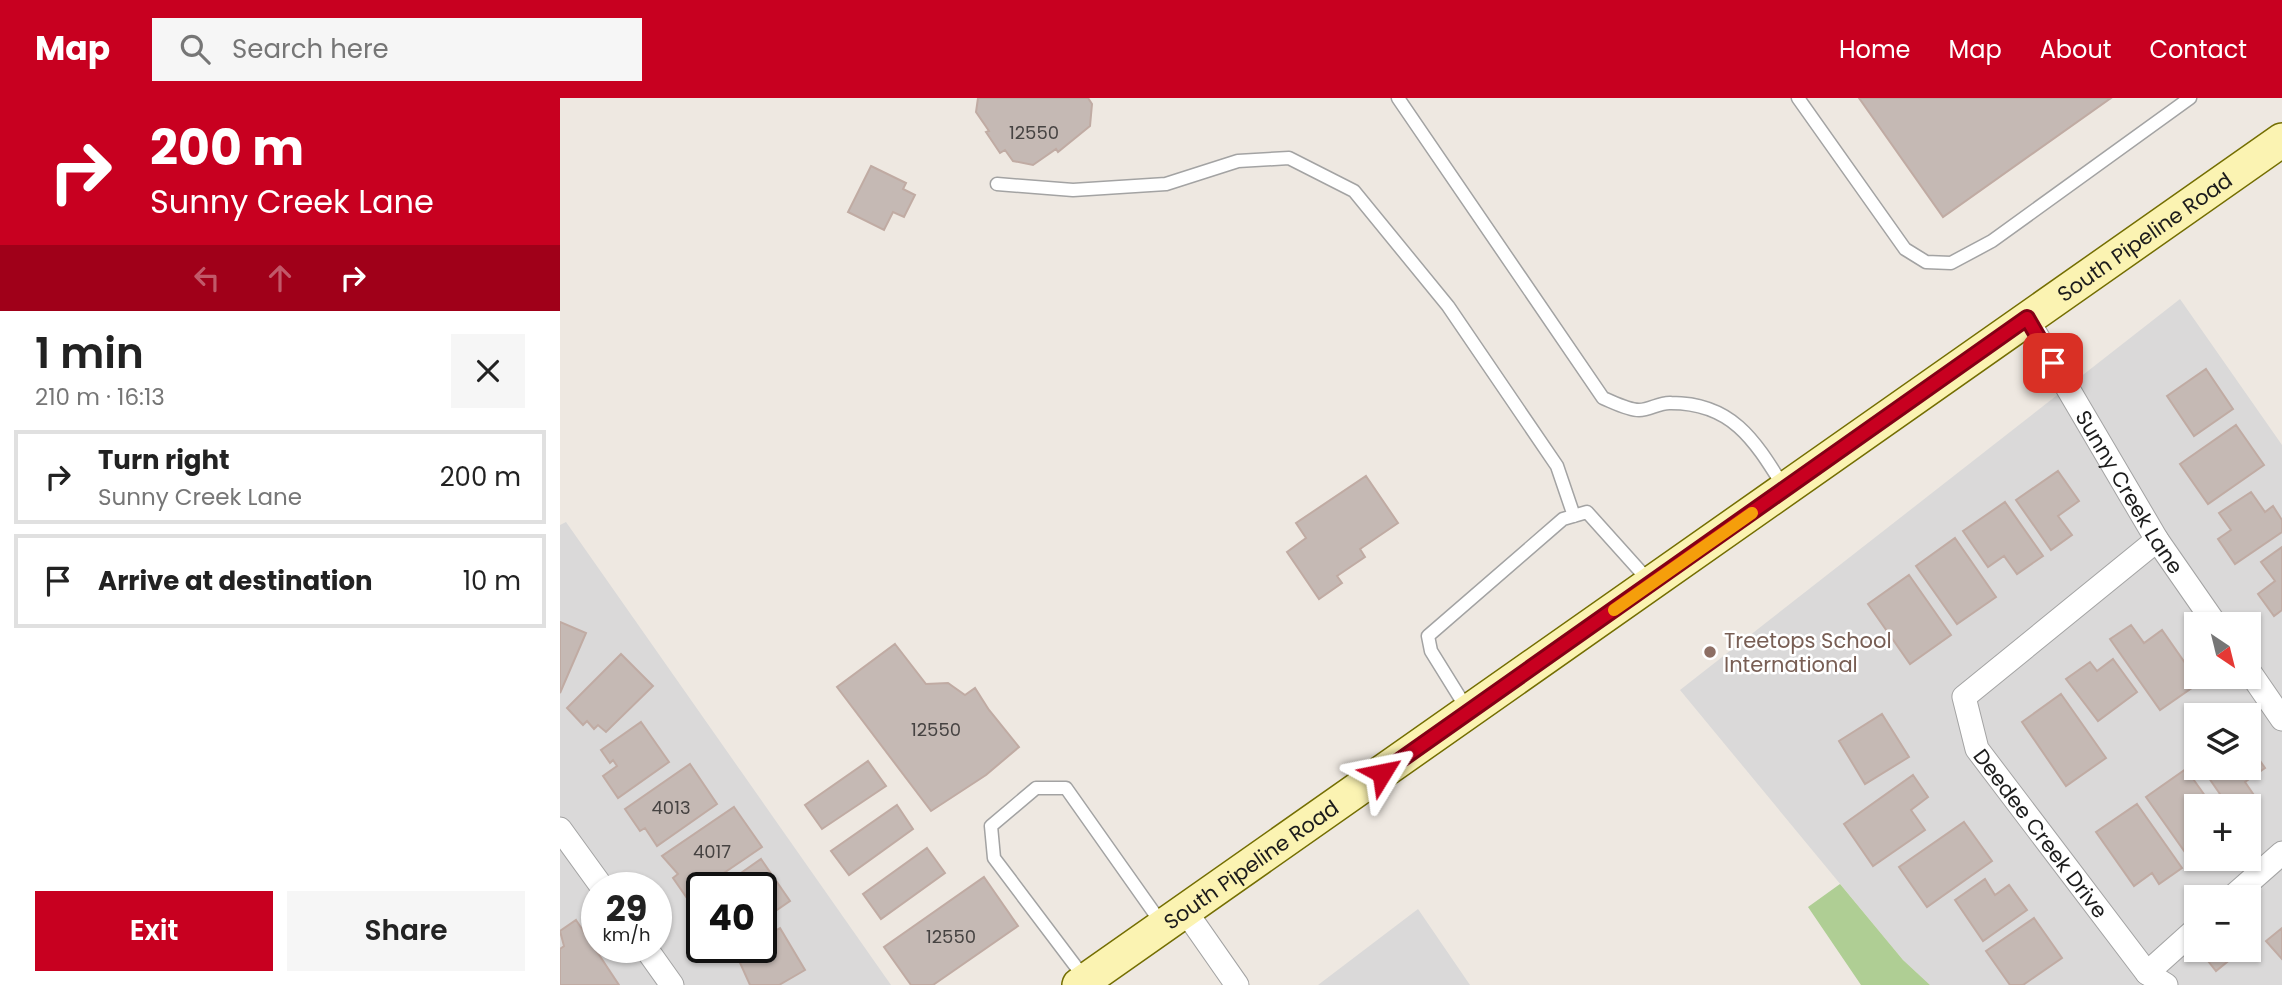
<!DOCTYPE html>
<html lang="en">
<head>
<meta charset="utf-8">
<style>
	:root { --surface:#fff; --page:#f6f6f6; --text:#222; --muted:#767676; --line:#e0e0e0; --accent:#c80020 }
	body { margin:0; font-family:Poppins,sans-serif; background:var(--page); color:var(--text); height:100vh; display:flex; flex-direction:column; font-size:26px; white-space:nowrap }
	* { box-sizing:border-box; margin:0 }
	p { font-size:23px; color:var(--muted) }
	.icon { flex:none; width:38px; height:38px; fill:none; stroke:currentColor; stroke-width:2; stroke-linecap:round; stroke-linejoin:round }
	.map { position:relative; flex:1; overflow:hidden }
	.panel { display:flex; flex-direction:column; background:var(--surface); width:560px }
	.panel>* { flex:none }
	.banner { background:#c80020; color:#fff; overflow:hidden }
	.needle { width:46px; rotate:145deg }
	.tools { position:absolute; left:1624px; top:514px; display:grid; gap:14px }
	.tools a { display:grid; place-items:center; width:77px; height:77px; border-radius:0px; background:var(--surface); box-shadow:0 2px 5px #0004; font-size:35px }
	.speed { position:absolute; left:21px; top:774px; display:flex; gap:14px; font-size:35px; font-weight:700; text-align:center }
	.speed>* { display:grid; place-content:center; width:91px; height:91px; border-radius:50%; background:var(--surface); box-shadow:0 2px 5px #0004; line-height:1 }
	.speed small { font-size:18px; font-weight:400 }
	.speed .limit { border:4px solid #111; border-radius:10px; background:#fff; color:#111 }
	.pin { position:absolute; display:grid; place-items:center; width:60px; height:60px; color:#fff; margin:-30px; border-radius:14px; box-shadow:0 4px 10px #0006 }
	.me { position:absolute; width:77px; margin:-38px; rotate:55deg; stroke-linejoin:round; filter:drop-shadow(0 0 5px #0008) }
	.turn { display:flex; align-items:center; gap:24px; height:147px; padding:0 35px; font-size:32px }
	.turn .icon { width:91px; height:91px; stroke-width:2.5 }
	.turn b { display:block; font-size:49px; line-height:60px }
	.lanes { display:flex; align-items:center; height:66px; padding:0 35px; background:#0003; justify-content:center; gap:35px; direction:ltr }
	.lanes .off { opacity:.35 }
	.round { display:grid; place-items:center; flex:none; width:74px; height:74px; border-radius:0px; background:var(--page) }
	.headline { display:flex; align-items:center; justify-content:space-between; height:119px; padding:0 35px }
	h1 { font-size:42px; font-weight:600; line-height:52px }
	.cta { display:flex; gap:14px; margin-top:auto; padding:14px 35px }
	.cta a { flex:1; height:80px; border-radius:0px; background:var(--accent); color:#fff; font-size:28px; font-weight:600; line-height:80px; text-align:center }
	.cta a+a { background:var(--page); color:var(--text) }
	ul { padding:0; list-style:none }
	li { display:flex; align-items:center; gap:21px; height:94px; margin:0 14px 10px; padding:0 21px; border:4px solid var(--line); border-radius:0px }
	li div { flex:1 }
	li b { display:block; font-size:26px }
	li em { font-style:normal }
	header { display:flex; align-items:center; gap:42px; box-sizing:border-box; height:98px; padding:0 35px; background:var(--accent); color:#fff }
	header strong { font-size:33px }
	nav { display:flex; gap:38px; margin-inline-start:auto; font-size:24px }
	.search { width:490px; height:63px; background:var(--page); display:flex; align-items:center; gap:18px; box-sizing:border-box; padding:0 24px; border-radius:0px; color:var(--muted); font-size:26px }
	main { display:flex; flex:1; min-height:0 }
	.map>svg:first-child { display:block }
	.residential { fill:#dad9d9; fill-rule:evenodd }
	.forest { fill:#afce94 }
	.building { fill:#c5b9b4; stroke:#c0aba3; stroke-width:2 }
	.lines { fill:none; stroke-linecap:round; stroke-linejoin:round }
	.lane-casing { stroke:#a3a3a3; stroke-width:15 }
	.street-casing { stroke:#a3a3a3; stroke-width:25 }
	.secondary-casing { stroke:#746e02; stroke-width:36 }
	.lane { stroke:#fff; stroke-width:12 }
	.street { stroke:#fff; stroke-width:23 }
	.secondary { stroke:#fbf3b2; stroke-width:33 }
	.route-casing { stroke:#820015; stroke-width:18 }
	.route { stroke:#c80020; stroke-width:12 }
	.slow { stroke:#f59e0b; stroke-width:12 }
	.education-dot { fill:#8d6e63; stroke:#fff; stroke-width:2.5 }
	.labels { text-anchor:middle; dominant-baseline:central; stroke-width:5; stroke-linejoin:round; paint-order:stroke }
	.number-label { font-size:18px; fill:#464342 }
	.street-label { font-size:21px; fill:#1c1c1c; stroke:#fff }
	.education-label { font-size:21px; fill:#785e54; stroke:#fff; text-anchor:start }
</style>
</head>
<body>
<header>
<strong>Map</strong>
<div class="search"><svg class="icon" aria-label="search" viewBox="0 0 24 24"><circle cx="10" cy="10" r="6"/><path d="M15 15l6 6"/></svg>Search here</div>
<nav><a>Home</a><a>Map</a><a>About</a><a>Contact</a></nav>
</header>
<main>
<section class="panel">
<div class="banner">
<div class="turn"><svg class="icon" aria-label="right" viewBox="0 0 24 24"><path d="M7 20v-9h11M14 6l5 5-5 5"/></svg><div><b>200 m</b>Sunny Creek Lane</div></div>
<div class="lanes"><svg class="icon off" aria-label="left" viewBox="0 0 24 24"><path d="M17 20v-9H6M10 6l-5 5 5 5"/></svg><svg class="icon off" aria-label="ahead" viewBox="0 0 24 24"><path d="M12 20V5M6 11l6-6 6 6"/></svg><svg class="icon" aria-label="right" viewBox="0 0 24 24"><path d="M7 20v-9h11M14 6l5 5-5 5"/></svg></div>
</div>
<div class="headline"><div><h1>1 min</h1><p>210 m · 16:13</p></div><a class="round"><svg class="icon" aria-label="close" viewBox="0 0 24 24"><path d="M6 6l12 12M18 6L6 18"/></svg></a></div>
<ul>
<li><svg class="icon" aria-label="right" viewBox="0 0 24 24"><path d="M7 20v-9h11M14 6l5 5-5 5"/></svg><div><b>Turn right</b><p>Sunny Creek Lane</p></div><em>200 m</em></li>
<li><svg class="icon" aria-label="arrive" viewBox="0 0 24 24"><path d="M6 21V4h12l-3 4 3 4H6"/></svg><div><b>Arrive at destination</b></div><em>10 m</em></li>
</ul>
<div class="cta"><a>Exit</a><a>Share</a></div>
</section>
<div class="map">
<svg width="1722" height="887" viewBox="0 0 1722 887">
	<rect width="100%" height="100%" fill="#eee8e1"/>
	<path class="residential" d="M 1620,201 L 1722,347 L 1722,887 L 1370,887 L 1343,862 L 1120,592 ZM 1636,527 L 1689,527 L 1689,579 L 1636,579 ZM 1636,618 L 1689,618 L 1689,670 L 1636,670 ZM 1636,709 L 1689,709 L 1689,761 L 1636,761 ZM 1636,800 L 1689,800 L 1689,852 L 1636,852 Z
		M 6,424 L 331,887 L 0,887 L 0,427 ZM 37,789 L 96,789 L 96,849 L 37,849 ZM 142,789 L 201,789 L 201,849 L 142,849 Z
		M 858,811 L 910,887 L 758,887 Z"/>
	<path class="forest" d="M 1280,786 L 1343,862 L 1370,887 L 1301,887 L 1248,809 Z"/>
	<path class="building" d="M 418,0 L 528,0 L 532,6 L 530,28 L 498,54 L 496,51 L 473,67 L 453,63 L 445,52 L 440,55 L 426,34 L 429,33 L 416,14 Z
		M 1299,0 L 1551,0 L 1383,119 Z
		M 311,68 L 346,85 L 343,91 L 355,97 L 344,119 L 333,114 L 324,132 L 288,114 Z
		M 1646,271 L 1673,311 L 1634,338 L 1607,298 Z
		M 1676,327 L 1704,367 L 1648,406 L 1620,366 Z
		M 1498,373 L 1519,403 L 1498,418 L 1512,437 L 1491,452 L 1456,402 Z
		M 806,378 L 838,425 L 800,451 L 805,459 L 777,478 L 782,485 L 759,501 L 727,454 L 746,440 L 736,425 Z
		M 1691,394 L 1705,414 L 1713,408 L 1722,422 L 1722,434 L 1675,466 L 1658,441 L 1671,432 L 1659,415 Z
		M 1445,404 L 1483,458 L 1457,476 L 1444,458 L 1428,469 L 1403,433 Z
		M 1395,440 L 1436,499 L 1397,526 L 1356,468 Z
		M 1722,449 L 1722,512 L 1714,518 L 1698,496 L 1715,483 L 1701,464 Z
		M 1349,477 L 1391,537 L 1350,566 L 1308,506 Z
		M 0,524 L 26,535 L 0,595 Z
		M 1571,527 L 1584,545 L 1602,532 L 1639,585 L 1600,612 L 1550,541 Z
		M 335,546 L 366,586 L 388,585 L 405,597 L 415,590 L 429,612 L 459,649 L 426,677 L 371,713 L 277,589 Z
		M 61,556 L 93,588 L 46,634 L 38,627 L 34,631 L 27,623 L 23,627 L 7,610 Z
		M 1553,561 L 1577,594 L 1538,623 L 1506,581 L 1530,564 L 1537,573 Z
		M 1501,596 L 1546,660 L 1506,688 L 1462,624 Z
		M 1322,616 L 1349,659 L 1305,686 L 1279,643 Z
		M 81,624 L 109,664 L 58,700 L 43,678 L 57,668 L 53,662 L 50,665 L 41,652 Z
		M 1689,647 L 1705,670 L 1685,684 L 1698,703 L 1689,710 L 1669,709 L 1642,670 L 1689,670 Z
		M 308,663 L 326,688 L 262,731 L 245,707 Z
		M 130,666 L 157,706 L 97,748 L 85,730 L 80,733 L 65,711 Z
		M 1626,671 L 1653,709 L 1636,709 L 1636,750 L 1627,757 L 1586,699 Z
		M 1353,677 L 1368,699 L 1351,712 L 1365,732 L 1313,768 L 1284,726 Z
		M 1577,706 L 1622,770 L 1599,786 L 1592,775 L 1574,788 L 1536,734 Z
		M 337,707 L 353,731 L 289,777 L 271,753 Z
		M 174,709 L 202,749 L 127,800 L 113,780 L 118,776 L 102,758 Z
		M 1404,724 L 1432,763 L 1367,809 L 1339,769 Z
		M 367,750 L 385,775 L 321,821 L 303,796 Z
		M 201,761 L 230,803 L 201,823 L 201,789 L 161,789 Z
		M 424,779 L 458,828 L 373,887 L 351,887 L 324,849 Z
		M 1425,781 L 1435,797 L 1449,787 L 1467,812 L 1423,843 L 1395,802 Z
		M 1474,820 L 1502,860 L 1463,887 L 1450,887 L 1426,853 Z
		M 16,822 L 59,887 L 0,887 L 0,851 L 4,848 L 0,833 Z
		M 220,830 L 245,872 L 219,887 L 190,887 L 176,856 L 188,849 L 201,849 L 201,841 Z
		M 1722,830 L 1722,861 L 1706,843 Z
		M 1661,852 L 1678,855 L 1656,873 L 1648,863 Z"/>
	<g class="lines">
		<defs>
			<path id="lane" d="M 838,0 L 1043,300 C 1053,304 1068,312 1079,312 C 1090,312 1100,304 1111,305 C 1173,305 1195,343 1225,391
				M 1238,0 L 1345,151 L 1366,164 L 1391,165 L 1432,143 L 1630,0
				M 437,86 L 513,92 L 606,86 L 678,63 L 729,60 L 794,93 L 888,208 L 997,368 L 1014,418
				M 907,611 L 871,553 L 868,538 L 1003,421 L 1027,414 L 1089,483
				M 526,882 L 434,760 L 431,728 L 476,690 L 506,690 L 602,826"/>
			<g id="street">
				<path id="s1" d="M 1467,221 L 1597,442 L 1656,527"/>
				<path id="s2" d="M 1597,442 L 1404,599 L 1417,651 L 1587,875 L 1606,887"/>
				<path d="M 1689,573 L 1722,621"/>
				<path d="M 0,731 L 42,789"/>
				<path d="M 1671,800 L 1722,755"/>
				<path d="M 626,814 L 677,887"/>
				<path d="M 85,849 L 112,887"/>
				<path d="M 1587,875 L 1636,831"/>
			</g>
			<g id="secondary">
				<path id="s3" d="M 519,887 L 1722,42"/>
			</g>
		</defs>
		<use href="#lane" class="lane-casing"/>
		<use href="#street" class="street-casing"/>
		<use href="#secondary" class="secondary-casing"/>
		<use href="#lane" class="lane"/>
		<use href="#street" class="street"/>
		<use href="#secondary" class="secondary"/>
	</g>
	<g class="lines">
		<defs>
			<path id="route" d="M 822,675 L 1467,220 L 1493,265"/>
		</defs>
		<use href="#route" class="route-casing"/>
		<use href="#route" class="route"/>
		<path class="slow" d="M 1054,512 L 1192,415"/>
	</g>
	<circle class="education-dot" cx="1150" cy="554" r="7"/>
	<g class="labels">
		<g class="number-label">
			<text x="474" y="34">12550</text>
			<text x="376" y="631">12550</text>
			<text x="111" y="709">4013</text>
			<text x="152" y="753">4017</text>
			<text x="391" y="838">12550</text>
		</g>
		<g class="street-label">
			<text stroke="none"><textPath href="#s3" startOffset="1302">South Pipeline Road</textPath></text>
			<text stroke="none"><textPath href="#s1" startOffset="201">Sunny Creek Lane</textPath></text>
			<text stroke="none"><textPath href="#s2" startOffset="408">Deedee Creek Drive</textPath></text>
			<text stroke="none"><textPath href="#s3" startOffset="210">South Pipeline Road</textPath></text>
		</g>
		<g class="education-label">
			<text x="1164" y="542">Treetops School<tspan x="1164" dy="24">International</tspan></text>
		</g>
	</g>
</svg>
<div class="tools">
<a><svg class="needle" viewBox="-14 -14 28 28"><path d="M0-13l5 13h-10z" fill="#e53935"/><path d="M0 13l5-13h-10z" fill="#767676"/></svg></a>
<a><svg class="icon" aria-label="layers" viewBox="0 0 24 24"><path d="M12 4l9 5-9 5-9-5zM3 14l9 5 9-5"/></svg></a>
<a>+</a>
<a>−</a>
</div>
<div class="speed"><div>29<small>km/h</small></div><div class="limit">40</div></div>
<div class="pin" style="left:1493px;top:265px;background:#d93025"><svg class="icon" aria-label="arrive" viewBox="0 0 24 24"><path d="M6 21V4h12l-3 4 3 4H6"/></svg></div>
<svg class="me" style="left:822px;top:675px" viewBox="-20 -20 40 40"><path d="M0-17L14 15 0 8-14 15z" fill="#c80020" stroke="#fff" stroke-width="4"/></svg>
</div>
</main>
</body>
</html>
